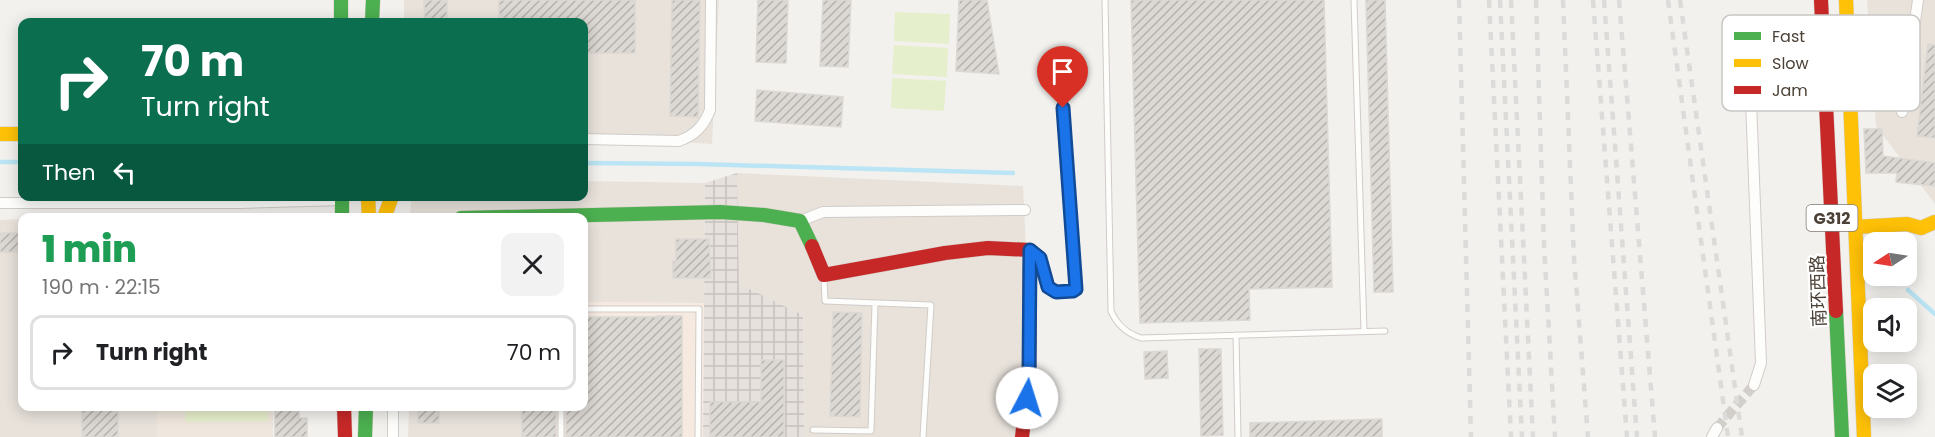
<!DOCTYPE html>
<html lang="en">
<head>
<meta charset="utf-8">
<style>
	:root { --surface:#fff; --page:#f2f2f2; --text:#202124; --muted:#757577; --line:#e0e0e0 }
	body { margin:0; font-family:Poppins,"Noto Sans SC",sans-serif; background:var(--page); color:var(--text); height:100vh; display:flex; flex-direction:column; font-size:22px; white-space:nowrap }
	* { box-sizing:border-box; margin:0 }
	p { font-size:20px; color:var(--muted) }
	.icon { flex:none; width:33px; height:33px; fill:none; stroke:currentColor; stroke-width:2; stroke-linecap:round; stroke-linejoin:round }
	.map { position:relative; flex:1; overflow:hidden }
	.side { position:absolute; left:18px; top:213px; width:570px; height:198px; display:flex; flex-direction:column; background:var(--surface); border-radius:12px; box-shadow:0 3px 15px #0003 }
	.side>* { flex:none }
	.guide { position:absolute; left:18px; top:18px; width:570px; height:183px; border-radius:12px; box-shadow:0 3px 15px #0003; background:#0b6e4f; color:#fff; overflow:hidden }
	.needle { width:39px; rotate:258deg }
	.controls { position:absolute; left:1863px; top:232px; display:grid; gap:12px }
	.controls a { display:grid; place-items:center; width:54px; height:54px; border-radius:12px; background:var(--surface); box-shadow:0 3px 15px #0003; font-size:30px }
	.pin { position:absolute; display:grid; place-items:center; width:51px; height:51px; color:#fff; margin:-62px -26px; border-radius:50% 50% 50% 0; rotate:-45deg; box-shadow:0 0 6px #0007 }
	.pin .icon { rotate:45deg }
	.me { position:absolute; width:66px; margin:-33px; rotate:5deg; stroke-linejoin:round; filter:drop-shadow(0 0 4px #0008) }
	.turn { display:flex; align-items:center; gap:21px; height:126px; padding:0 24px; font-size:27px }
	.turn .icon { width:78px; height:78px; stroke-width:2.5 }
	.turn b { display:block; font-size:42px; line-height:51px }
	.then { display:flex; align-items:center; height:57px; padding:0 24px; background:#0003; gap:12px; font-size:22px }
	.round { display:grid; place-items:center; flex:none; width:63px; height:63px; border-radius:12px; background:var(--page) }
	.headline { display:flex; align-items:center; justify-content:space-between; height:102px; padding:0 24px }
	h1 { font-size:36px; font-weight:800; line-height:45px; color:#1e9e55 }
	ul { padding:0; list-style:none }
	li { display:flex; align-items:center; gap:18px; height:75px; margin:0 12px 9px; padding:0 12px; border:3px solid var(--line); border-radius:12px }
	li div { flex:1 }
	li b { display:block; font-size:22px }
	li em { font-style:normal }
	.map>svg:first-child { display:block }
	.residential { fill:#e8e2db }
	.commercial { fill:#f6eae0 }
	.industrial { fill:url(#industrial-grid) }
	.education { fill:#efe7dd }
	.pitch { fill:#e6efcc }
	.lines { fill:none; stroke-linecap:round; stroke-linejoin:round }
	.stream { stroke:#bbe5f4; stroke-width:4.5 }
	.building { fill:url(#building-hatch); stroke:#dcd8d3; stroke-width:1.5 }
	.street-tunnel { stroke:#d2cec9; stroke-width:10; stroke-dasharray:10 5; stroke-linecap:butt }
	.lane-casing { stroke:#d0ccc8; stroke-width:7 }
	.street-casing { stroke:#d0ccc8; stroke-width:12 }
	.fast-casing { stroke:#d5cec5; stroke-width:15 }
	.slow-casing { stroke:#d5cec5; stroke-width:15 }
	.jam-casing { stroke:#d5cec5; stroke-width:15 }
	.lane { stroke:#fdfdfc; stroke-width:5 }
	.street { stroke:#fdfdfc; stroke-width:10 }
	.fast { stroke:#4caf50; stroke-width:14 }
	.slow { stroke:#ffc107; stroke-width:14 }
	.jam { stroke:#c62828; stroke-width:14 }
	.rail { stroke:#dbdbda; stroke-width:4.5; stroke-dasharray:8 8; stroke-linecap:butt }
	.route-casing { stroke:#114b97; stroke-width:15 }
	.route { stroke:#1a73e8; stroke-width:10 }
	.labels { text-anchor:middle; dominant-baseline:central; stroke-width:4.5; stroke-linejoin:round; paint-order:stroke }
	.shield { fill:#fff; stroke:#827a73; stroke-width:1.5 }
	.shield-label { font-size:16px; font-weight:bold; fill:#4c4137 }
	.street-label { font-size:18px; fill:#4c4137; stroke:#fff }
	.key { fill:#fff; stroke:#c9c6c3; stroke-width:1.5 }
	.key-label { font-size:16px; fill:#4c4137 }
</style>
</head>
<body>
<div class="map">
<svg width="1935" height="437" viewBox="0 0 1935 437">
	<defs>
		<pattern id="industrial-grid" width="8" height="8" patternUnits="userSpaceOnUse" patternTransform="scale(1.5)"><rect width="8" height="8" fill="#e6e1dd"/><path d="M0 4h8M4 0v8" fill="none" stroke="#c7c2be"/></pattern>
		<pattern id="building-hatch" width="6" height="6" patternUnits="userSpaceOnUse" patternTransform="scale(1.5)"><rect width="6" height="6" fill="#dcd8d3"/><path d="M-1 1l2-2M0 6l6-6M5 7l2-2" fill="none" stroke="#b5b1ac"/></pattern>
	</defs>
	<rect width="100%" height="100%" fill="#f3f1ee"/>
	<path class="residential" d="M 404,0 L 719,0 L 712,144 L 584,135 L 584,22 L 404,22 Z
		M 1867,0 L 1935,0 L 1935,204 L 1876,126 Z
		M 737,173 L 1023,186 L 1031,349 L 1018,437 L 804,437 L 803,315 L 739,284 Z
		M 584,181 L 705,183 L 704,303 L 584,302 L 584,218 L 410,218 L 411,197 L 584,196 Z
		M 22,219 L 22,406 L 157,407 L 157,437 L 0,437 L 0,220 Z
		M 409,407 L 552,407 L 552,437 L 408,437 Z"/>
	<path class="commercial" d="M 584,302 L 704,303 L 703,437 L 552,437 L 552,407 L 584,406 Z"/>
	<path class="industrial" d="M 737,173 L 739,284 L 803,315 L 804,437 L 703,437 L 705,183 Z"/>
	<path class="education" d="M 270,215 L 270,218 L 154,217 Z
		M 157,407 L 273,407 L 273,437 L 157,437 Z"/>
	<path class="pitch" d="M 895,12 L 950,14 L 949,44 L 894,41 Z
		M 894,45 L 948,48 L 947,77 L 892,74 Z
		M 892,78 L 946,81 L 944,111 L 891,108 Z
		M 185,407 L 268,407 L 268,421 L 185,422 Z"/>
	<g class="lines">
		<path class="stream" d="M 0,162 L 22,162
			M 584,163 L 698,164 L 1013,173
			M 1908,290 L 1935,314"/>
	</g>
	<path class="building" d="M 424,0 L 447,0 L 447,22 L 425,22 Z
		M 499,0 L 635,0 L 635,53 L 584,53 L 584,22 L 499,22 Z
		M 672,0 L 700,0 L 698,117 L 670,116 Z
		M 758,0 L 788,0 L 786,63 L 756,62 Z
		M 823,0 L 851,0 L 848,67 L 820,66 Z
		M 959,0 L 987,0 L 999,74 L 956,71 Z
		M 1131,0 L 1324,0 L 1332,287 L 1249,289 L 1250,320 L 1140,323 Z
		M 1366,0 L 1385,0 L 1393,292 L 1374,292 Z
		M 1928,44 L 1935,45 L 1935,138 L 1917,136 Z
		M 757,90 L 843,97 L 841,127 L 755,121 Z
		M 1864,129 L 1882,129 L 1883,156 L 1935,163 L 1935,186 L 1896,182 L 1897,173 L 1866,173 Z
		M 0,233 L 22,233 L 22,252 L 0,252 Z
		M 676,239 L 709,239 L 711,278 L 673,278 L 673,261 L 676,261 Z
		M 833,312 L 862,313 L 860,417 L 830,416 Z
		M 657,316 L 682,316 L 682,437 L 566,437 L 566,406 L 584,406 L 584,317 L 657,317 Z
		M 1199,349 L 1221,349 L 1223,435 L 1201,436 Z
		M 1167,351 L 1168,378 L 1145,379 L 1144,352 Z
		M 761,360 L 784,360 L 784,437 L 710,437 L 710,402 L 761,402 Z
		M 82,406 L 118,406 L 118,437 L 82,437 Z
		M 275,406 L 299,406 L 299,418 L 307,418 L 307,437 L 275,437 Z
		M 418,406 L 439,406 L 439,423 L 418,423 Z
		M 522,406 L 556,406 L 556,437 L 522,437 Z
		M 1382,419 L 1382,437 L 1250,437 L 1250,423 Z"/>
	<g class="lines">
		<path class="street-tunnel" d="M 1717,428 L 1754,385"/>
		<defs>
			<path id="lane" d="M 1105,0 L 1111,311 C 1117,325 1126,333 1141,338 L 1385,331
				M 1354,0 L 1364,332
				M 1033,253 C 1049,266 1040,294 1062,292 C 1068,292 1072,292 1076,289 L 1063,108
				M 824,277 L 825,301 L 931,305 L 923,437
				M 584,309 L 699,309 L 698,437
				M 1236,335 L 1238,437
				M 813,430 L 871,431 L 875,304
				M 561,437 L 561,406"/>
			<path id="street" d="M 1902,112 L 1918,0
				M 584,139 L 679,141 C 695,135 704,126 710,110 L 711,0
				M 0,203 L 240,203 L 342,200
				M 800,221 L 823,212 L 1025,210
				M 1754,385 L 1761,363 L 1751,100 C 1753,80 1766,42 1789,36 C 1799,33 1811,33 1822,31
				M 393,437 L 393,406
				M 1712,437 L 1717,428"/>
			<path id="fast" d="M 341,0 L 341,22
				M 372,22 L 373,0
				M 342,196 L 342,218
				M 461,218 L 720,212 L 764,215 L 800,221 L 812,246
				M 1836,311 L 1842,437
				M 365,437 L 366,406"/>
			<path id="slow" d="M 1846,0 L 1864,437
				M 0,134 L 22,134
				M 368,196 L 369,218
				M 384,218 L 392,196
				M 1855,227 L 1907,224 L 1921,228 L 1935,222"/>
			<path id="jam" d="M 1821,0 L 1836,311
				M 812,246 L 824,275 L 945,253 L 988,248 L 1030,250 L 1029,378 L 1022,437
				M 344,406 L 345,437"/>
		</defs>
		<use href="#lane" class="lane-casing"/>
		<use href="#street" class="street-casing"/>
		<use href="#fast" class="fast-casing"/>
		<use href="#slow" class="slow-casing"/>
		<use href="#jam" class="jam-casing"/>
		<use href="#lane" class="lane"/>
		<use href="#street" class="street"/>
		<use href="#fast" class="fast"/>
		<use href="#slow" class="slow"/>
		<use href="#jam" class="jam"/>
		<path class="rail" d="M 1459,0 L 1471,437
			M 1489,0 L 1511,437
			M 1500,0 L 1522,437
			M 1511,0 L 1533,437
			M 1536,0 L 1544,244 L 1555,437
			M 1563,0 L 1574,258 L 1588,437
			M 1593,0 L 1627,437
			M 1604,0 L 1637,437
			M 1619,0 L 1655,437
			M 1668,0 L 1728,437
			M 1680,0 L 1742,437"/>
	</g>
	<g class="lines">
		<defs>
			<path id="route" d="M 1027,398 L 1029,378 L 1030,250 L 1040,258 L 1048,287 L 1056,292 L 1073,291 L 1076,289 L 1063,108"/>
		</defs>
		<use href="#route" class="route-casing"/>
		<use href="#route" class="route"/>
	</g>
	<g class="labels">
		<rect class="shield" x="1806.5" y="205" width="51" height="26" rx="4.5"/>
		<g class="shield-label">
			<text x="1832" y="218">G312</text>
		</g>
		<g class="street-label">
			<text transform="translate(1818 291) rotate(-92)">南环西路</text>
		</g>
	</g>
	<rect x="1722" y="15" width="198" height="96" rx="9" class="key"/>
	<rect x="1734" y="32" width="27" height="8" fill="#4caf50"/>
	<rect x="1734" y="59" width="27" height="8" fill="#ffc107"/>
	<rect x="1734" y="86" width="27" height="8" fill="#c62828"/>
	<g class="key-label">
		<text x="1772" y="42">Fast</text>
		<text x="1772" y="69">Slow</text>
		<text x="1772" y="96">Jam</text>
	</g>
</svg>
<div class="controls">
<a><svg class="needle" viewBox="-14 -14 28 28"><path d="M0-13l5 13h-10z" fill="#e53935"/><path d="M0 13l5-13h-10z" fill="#757577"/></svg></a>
<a><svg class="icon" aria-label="sound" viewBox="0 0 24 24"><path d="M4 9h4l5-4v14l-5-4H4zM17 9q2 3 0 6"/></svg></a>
<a><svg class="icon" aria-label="layers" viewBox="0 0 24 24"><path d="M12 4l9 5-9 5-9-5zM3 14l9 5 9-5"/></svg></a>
</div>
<div class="pin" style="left:1063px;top:108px;background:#d93025"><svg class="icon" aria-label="arrive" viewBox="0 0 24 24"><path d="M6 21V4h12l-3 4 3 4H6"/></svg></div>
<svg class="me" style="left:1027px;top:398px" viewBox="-20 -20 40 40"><circle r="19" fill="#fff"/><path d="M0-13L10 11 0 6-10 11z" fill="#1a73e8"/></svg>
<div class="guide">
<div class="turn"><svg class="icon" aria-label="right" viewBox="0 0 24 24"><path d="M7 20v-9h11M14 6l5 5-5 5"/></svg><div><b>70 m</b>Turn right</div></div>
<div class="then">Then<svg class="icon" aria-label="left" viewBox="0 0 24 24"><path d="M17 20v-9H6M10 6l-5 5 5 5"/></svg></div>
</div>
<section class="side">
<div class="headline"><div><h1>1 min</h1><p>190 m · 22:15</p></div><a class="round"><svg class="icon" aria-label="close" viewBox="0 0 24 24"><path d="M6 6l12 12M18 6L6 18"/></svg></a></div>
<ul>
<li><svg class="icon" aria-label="right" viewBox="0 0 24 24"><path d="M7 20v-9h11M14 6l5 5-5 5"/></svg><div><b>Turn right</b></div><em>70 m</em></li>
</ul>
</section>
</div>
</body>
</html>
